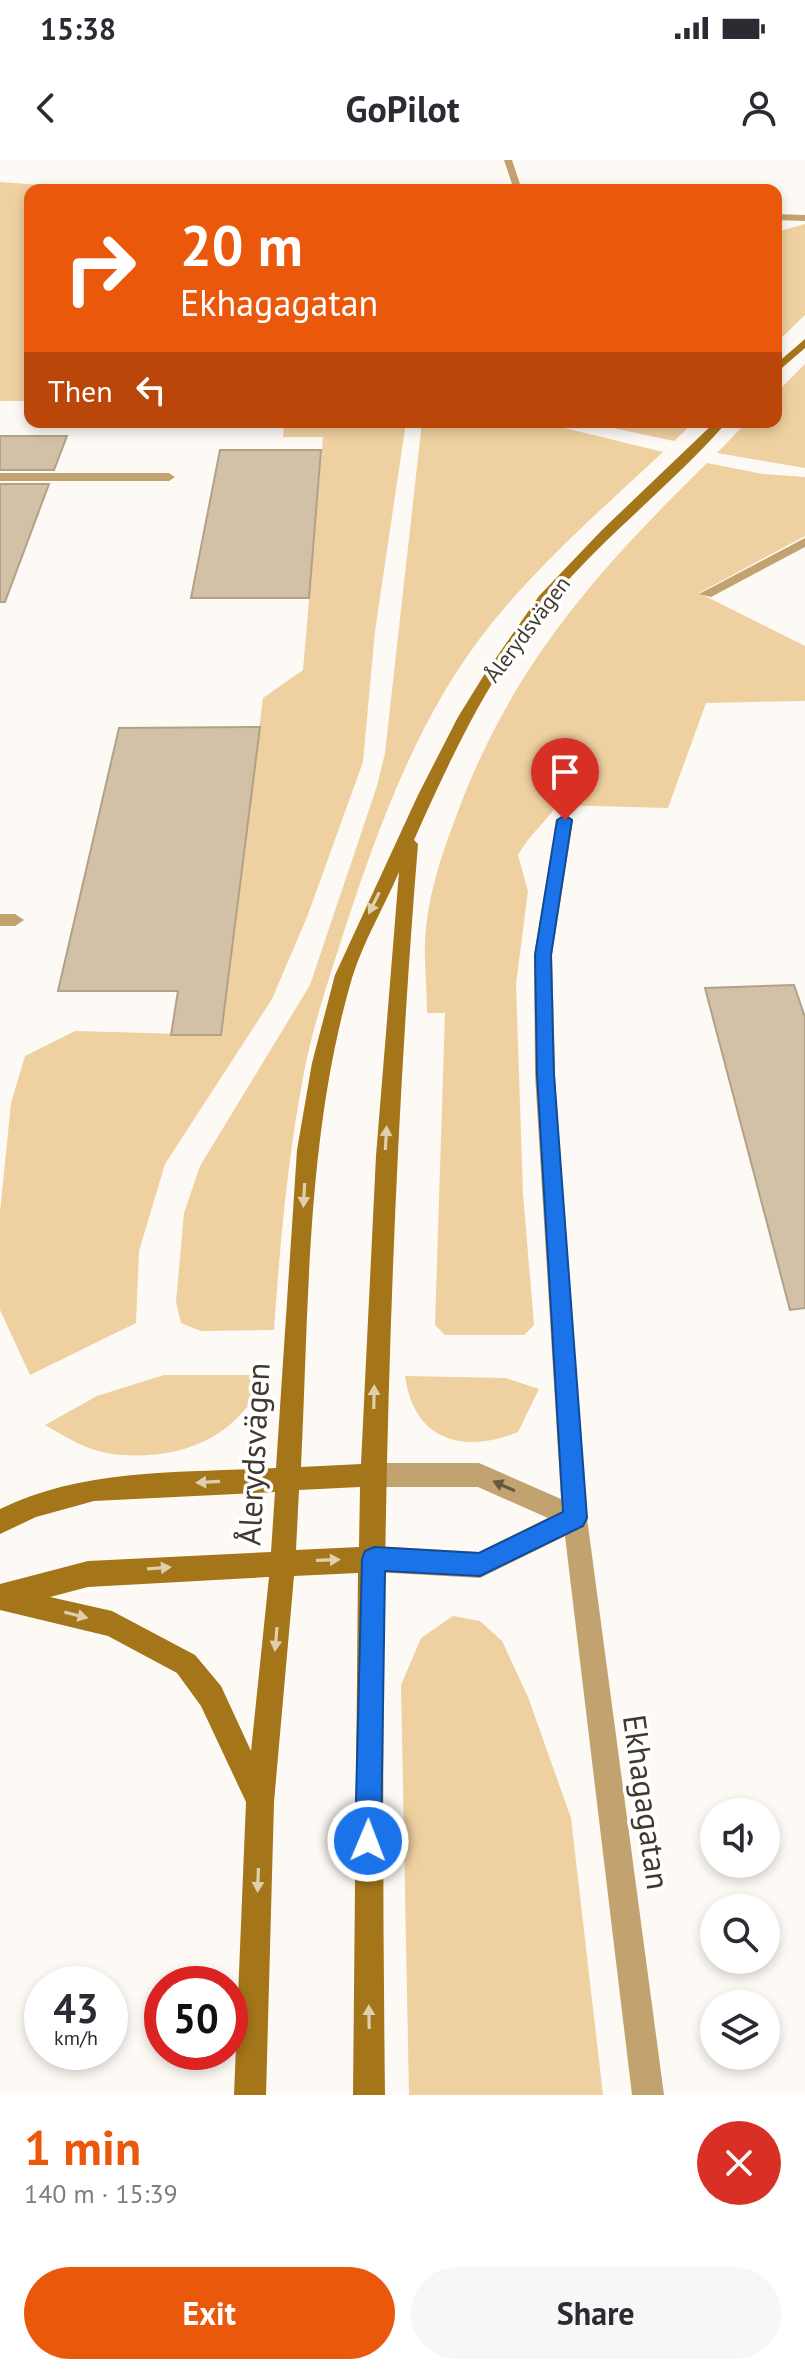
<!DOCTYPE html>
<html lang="en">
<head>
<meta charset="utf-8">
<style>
	:root { --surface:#fff; --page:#f7f7f7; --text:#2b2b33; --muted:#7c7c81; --accent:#ea580c }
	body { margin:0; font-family:"PT Sans",sans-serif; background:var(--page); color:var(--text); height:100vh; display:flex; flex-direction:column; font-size:30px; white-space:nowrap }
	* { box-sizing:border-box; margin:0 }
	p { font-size:26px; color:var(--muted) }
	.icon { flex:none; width:44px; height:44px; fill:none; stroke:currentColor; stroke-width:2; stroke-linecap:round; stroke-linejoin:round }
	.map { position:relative; height:1935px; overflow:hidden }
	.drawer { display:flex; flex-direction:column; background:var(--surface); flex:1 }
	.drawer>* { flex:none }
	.hud { position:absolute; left:24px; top:24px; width:758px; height:244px; border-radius:16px; box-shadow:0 4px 12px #0003; background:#ea580c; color:#fff; overflow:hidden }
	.controls { position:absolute; left:700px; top:1638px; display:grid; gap:16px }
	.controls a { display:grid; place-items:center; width:80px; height:80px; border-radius:50%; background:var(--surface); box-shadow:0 4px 12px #0003; font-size:40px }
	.speed { position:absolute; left:24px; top:1806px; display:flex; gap:16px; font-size:40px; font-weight:700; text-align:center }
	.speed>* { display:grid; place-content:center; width:104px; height:104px; border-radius:50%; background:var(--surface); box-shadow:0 4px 12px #0003; line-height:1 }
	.speed small { font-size:20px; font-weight:400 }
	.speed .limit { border:12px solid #d22; background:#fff; color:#111 }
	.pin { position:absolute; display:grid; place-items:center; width:68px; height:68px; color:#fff; margin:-82px -34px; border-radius:50% 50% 50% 0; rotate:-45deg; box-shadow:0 0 8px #0007 }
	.pin .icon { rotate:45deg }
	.me { position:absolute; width:88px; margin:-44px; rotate:1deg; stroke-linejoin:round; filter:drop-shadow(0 0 6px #0008) }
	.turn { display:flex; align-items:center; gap:28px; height:168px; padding:0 24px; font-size:36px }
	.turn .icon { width:104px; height:104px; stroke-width:2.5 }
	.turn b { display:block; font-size:56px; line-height:68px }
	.then { display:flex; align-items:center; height:76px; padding:0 24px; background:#0003; gap:16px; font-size:30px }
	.round { display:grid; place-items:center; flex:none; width:84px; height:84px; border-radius:42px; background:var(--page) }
	.head { display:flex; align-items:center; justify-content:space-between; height:136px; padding:0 24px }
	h1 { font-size:48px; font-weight:800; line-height:60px; color:var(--accent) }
	.button { display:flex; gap:16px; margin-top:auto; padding:16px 24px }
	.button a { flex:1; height:92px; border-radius:48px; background:var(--accent); color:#fff; font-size:32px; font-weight:800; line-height:92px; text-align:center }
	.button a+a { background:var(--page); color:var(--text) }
	.status { display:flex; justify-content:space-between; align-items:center; height:56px; padding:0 40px; background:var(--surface); direction:ltr }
	.status svg { height:22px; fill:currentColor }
	header { display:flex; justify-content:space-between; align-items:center; height:104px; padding:0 24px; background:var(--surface); font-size:36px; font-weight:800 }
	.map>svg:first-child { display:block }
	.green { fill:#efd0a0 }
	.building { fill:#d2c1a6; stroke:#b2a187; stroke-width:2 }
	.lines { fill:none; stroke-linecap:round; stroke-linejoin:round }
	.lane { fill:#c2a26f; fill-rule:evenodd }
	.street { fill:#c2a26f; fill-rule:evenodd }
	.secondary { fill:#a57619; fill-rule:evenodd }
	.oneway { fill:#e0cfae }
	.oneway2 { fill:#675842 }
	.route { fill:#1a73e8; stroke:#114b97; stroke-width:2 }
	.labels { text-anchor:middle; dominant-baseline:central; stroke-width:7; stroke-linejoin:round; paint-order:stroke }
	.far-street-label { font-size:22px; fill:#40392e; stroke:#fff }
	.near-street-label { font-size:32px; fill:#40392e; stroke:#fff }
</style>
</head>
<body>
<div class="status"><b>15:38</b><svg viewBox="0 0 49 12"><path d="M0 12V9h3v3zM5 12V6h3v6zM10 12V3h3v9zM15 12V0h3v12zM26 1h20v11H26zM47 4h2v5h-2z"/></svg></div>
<header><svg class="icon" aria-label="back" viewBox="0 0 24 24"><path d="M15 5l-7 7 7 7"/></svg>GoPilot<svg class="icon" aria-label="person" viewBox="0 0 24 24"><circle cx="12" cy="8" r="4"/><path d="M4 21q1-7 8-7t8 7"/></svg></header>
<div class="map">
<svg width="805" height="1935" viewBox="0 0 805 1935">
	<rect width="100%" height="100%" fill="#fdf9f4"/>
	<path class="green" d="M 0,22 L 111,30 L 30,30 L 30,241 L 0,241 Z
		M 805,64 L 805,155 L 776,183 L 776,72 Z
		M 805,204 L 805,308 L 717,293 L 747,262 L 776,262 L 776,233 Z
		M 221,262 L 406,262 L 375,471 L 363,602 L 307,757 L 272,839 L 165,1004 L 139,1091 L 136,1163 L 30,1215 L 0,1150 L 0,1052 L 11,943 L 25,896 L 75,871 L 221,875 L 263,538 L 303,510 L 323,277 L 283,277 L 284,266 L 214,266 Z
		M 422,262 L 540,262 L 663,292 C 604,347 543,400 492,463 C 417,555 376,673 340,784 C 326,828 311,873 303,918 C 287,1002 280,1086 274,1170 L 201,1171 L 181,1163 L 176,1142 L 184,1053 L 200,1006 L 310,825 L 377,626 L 385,593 Z
		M 585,262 L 694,262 L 674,281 Z
		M 707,303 L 763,314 L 805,317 L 805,376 L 699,433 L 805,486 L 805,541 L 706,543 L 668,648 L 557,645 C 545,663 528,676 518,695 L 528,731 L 516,824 L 523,1034 L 534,1165 L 524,1175 L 445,1175 L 435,1165 L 445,853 L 427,853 C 427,829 424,804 425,780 C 427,740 440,699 454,662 C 509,509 594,414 707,303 Z
		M 164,1215 L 266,1215 C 239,1278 180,1302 113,1294 C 88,1291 66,1277 45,1265 L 97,1236 Z
		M 405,1216 L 506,1218 L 539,1229 L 518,1272 C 463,1294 414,1281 405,1216 Z
		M 453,1456 L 480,1461 L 502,1481 L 528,1537 L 571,1658 L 603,1935 L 409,1935 L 401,1525 L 421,1478 Z"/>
	<path class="building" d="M 0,276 L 67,276 L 54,310 L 0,310 Z
		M 220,290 L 321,290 L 309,438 L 191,438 Z
		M 0,324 L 49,324 L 5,442 L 0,442 Z
		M 260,567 L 221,875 L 171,875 L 178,831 L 58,831 L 119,568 Z
		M 794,825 L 805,857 L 805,1148 L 790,1150 L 705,828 Z"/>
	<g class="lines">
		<path class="lane" d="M 0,313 L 169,313 L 175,317 L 169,321 L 0,321 Z
			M 805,378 L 805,387 L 711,437 L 699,434 Z
			M 0,754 L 15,754 L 24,760 L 15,766 L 0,766 Z"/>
		<path class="street" d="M 504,0 L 512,0 L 522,30 L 514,30 Z
			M 776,54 L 805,55 L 805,61 L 776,60 Z
			M 565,655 L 573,660 L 552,795 L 555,915 L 571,1159 L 587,1358 L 664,1935 L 632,1935 L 565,1376 L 480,1418 L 374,1412 L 365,1408 L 361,1399 L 365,1390 L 374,1386 L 479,1392 L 548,1358 L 478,1327 L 373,1327 L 364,1323 L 361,1315 L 364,1307 L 373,1303 L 479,1303 L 561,1339 L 535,915 L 534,795 L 557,660 Z"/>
		<path class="secondary" d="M 805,179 L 805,188 L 776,213 L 776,204 Z
			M 715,262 L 727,262 C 672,325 604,376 550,441 C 491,511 451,597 414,680 L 418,684 C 384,1102 380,1516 385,1935 L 353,1935 L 358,1413 L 294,1416 L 274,1642 L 266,1935 L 234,1935 L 246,1642 L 201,1546 L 177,1513 L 108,1476 L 0,1450 L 0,1424 L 88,1401 L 271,1392 L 275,1332 L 94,1341 L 36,1357 L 0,1374 L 0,1349 C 86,1307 183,1313 276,1308 L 297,990 L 312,903 L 335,815 L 418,635 L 458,557 L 484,515 L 539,436 L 602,370 ZM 399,712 L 376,996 L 361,1304 L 301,1307 C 309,1144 306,976 352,818 C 363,782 384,747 399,712 ZM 360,1327 L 359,1387 L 296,1390 L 299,1330 ZM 269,1417 L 251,1591 L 221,1526 L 195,1495 L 112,1451 L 50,1437 L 88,1427 Z"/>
	</g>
	<defs><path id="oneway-solid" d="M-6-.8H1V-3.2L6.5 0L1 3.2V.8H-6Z" transform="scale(2)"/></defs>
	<g class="oneway">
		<use href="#oneway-solid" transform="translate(374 743) rotate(116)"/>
		<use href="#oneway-solid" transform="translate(386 978) rotate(-87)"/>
		<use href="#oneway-solid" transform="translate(304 1035) rotate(93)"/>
		<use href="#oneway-solid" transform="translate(374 1237) rotate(-89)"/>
		<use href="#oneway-solid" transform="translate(208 1322) rotate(177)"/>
		<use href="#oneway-solid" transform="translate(328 1400) rotate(-2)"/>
		<use href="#oneway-solid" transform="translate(159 1408) rotate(-4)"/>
		<use href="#oneway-solid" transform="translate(76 1455) rotate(14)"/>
		<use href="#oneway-solid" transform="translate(276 1479) rotate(95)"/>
		<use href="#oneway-solid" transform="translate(258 1720) rotate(92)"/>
		<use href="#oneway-solid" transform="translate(369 1857) rotate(-91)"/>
	</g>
	<use class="oneway2" href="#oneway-solid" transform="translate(504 1326) rotate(-156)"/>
	<path class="route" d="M 565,655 L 572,660 L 551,795 L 554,915 L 587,1358 L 583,1366 L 480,1416 L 385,1411 L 381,1681 L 377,1690 L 368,1694 L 358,1690 L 355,1681 L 362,1399 L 365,1391 L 374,1387 L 479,1393 L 563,1352 L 537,915 L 535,795 L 557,660 Z"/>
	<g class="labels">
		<g class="far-street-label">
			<text transform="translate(527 469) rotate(-53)">Ålerydsvägen</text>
		</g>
		<g class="near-street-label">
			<text transform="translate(253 1294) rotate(-87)">Ålerydsvägen</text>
			<text transform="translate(647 1642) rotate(82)">Ekhagagatan</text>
		</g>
	</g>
</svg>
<div class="controls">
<a><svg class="icon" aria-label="sound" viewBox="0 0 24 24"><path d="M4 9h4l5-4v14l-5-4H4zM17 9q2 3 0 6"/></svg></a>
<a><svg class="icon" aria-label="search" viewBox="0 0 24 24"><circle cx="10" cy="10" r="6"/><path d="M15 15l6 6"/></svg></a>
<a><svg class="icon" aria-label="layers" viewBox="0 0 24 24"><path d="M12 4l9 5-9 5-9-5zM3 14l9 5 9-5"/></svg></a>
</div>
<div class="speed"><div>43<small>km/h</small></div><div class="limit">50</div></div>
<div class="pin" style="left:565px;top:660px;background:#d93025"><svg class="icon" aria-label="arrive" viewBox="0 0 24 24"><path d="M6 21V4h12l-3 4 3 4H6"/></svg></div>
<svg class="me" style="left:368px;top:1681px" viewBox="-20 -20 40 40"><circle r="17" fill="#1a73e8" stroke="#fff" stroke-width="3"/><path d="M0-11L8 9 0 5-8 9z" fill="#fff"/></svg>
<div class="hud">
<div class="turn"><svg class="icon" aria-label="right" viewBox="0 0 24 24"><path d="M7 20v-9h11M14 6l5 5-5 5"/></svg><div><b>20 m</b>Ekhagagatan</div></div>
<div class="then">Then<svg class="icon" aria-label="left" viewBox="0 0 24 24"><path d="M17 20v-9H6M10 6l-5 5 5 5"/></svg></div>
</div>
</div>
<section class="drawer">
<div class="head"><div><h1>1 min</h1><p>140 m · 15:39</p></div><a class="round" style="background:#d93025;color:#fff"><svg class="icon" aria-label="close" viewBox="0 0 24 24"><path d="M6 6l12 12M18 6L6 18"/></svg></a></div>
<div class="button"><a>Exit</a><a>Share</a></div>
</section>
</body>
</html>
